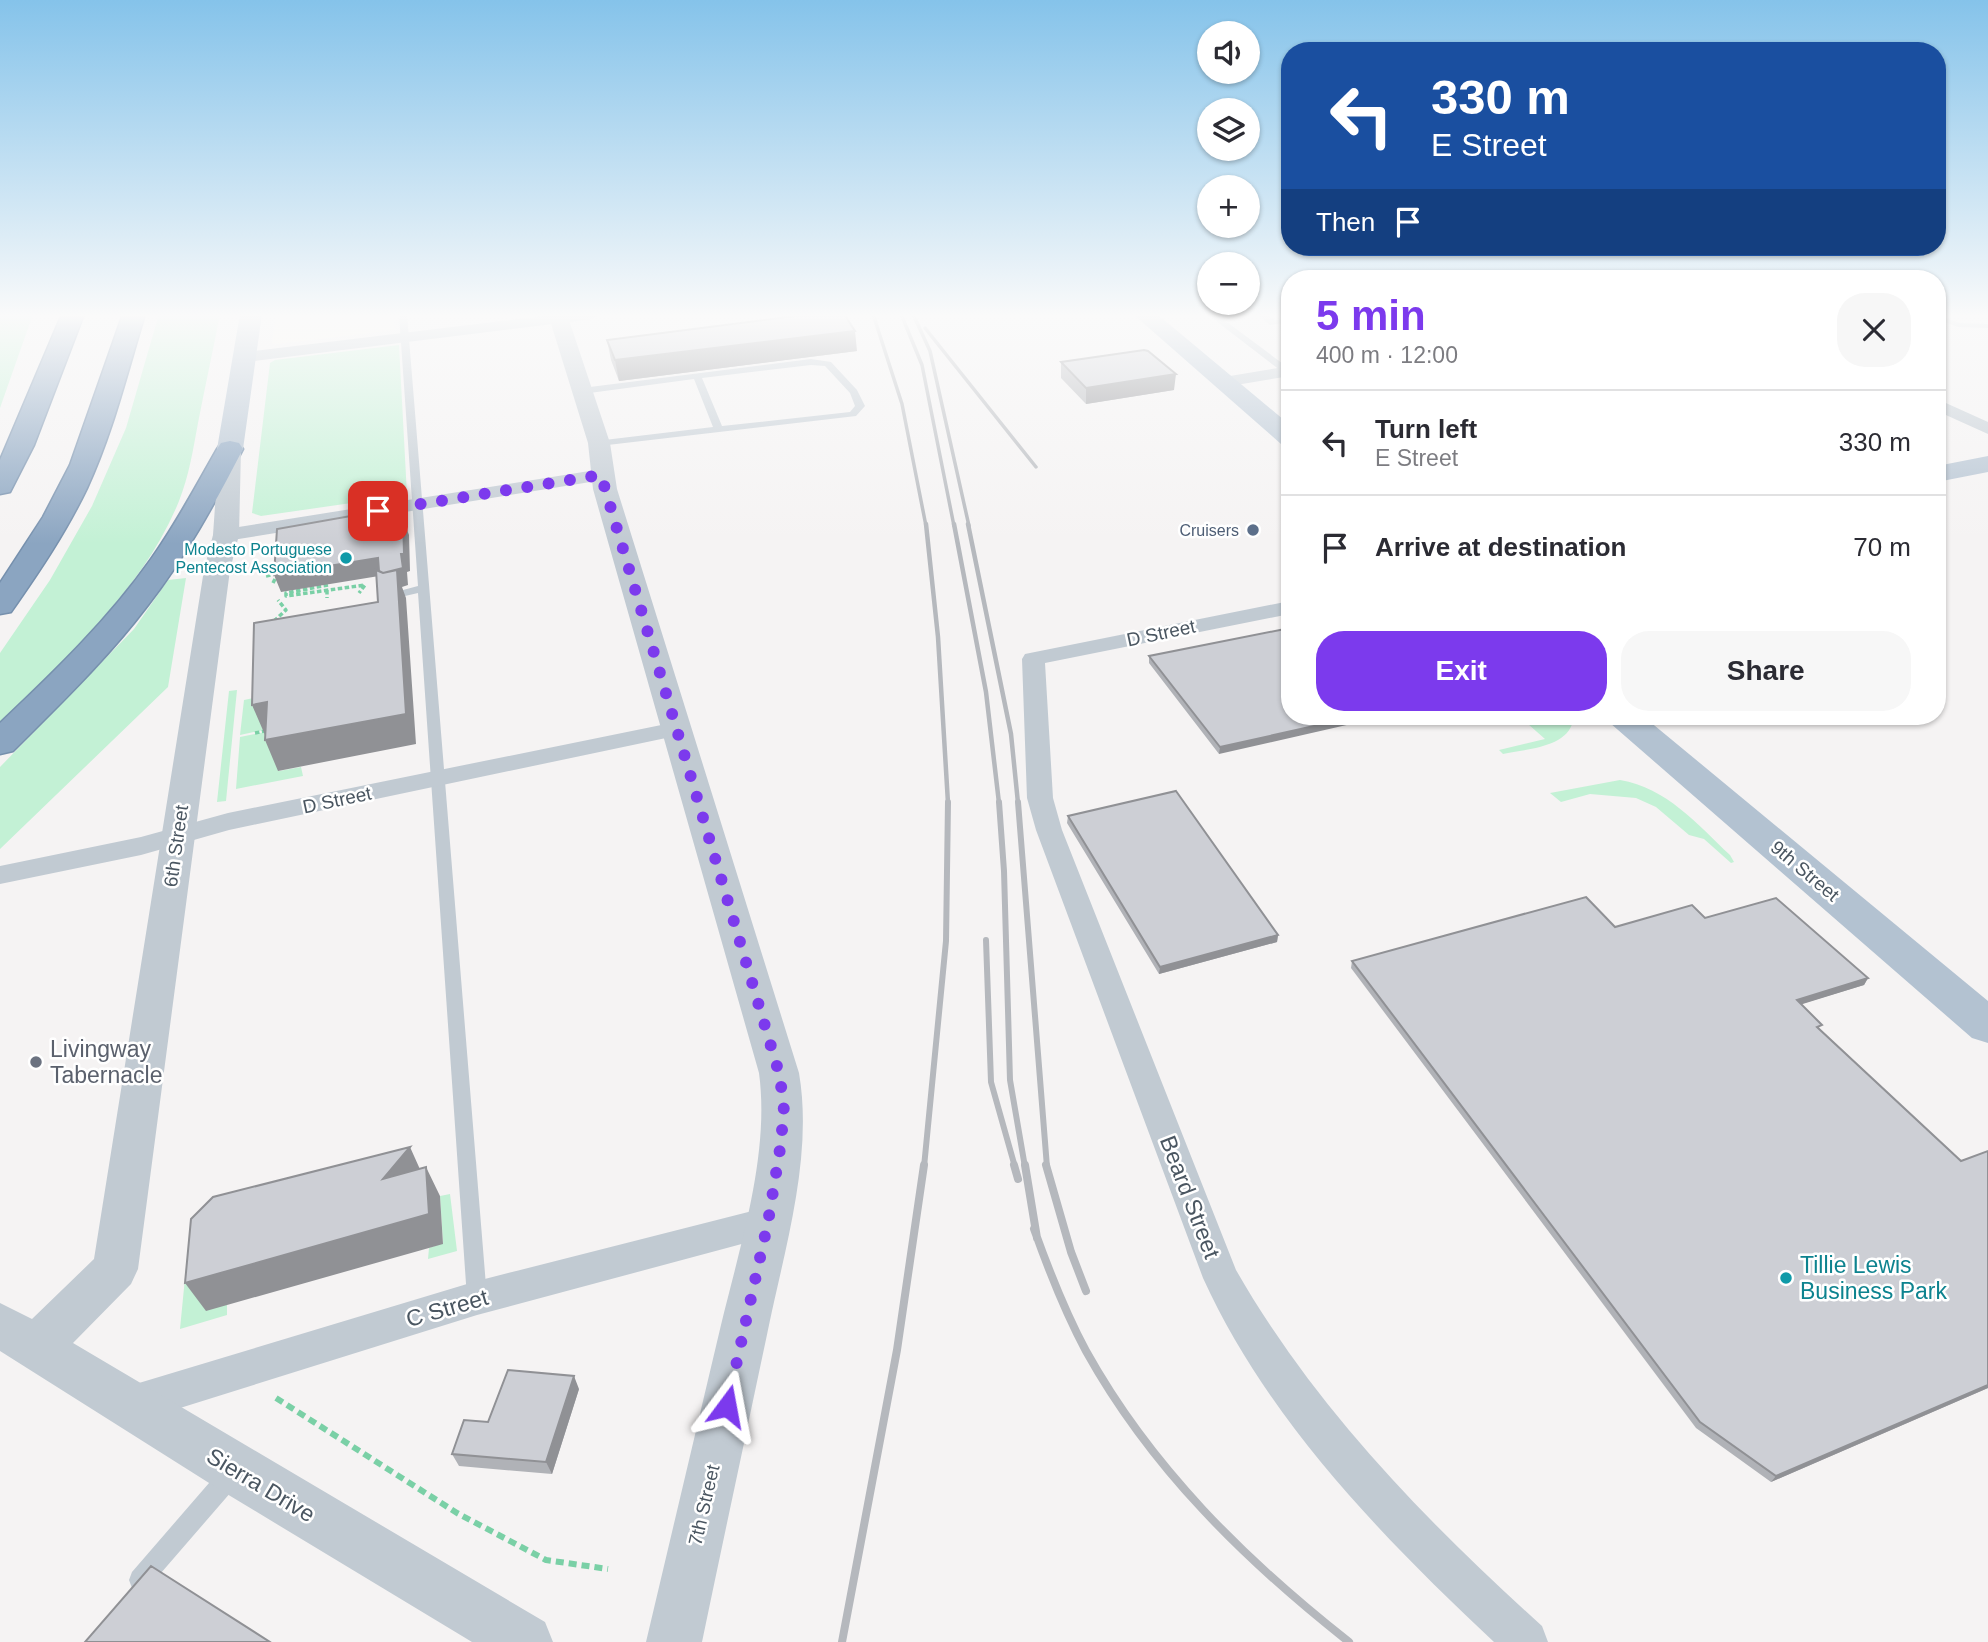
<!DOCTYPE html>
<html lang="en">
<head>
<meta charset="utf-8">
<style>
	:root { --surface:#fff; --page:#f7f7f7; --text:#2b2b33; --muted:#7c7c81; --line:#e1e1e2; --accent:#7c3aed }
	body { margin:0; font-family:Arial,sans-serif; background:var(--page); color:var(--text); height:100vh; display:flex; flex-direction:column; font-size:26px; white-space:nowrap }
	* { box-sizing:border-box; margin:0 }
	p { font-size:23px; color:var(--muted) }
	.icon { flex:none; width:38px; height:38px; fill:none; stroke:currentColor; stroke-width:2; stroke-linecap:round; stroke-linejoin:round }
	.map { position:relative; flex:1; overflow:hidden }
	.details { position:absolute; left:1281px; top:270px; width:665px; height:455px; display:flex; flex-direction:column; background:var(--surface); border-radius:28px; box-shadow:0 2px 5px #0004 }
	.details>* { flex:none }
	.banner { position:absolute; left:1281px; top:42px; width:665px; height:214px; border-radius:28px; box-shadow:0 2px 5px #0004; background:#1a4fa0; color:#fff; overflow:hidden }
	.controls { position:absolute; left:1197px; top:21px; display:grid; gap:14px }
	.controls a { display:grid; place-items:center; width:63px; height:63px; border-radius:50%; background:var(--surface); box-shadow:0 2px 5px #0004; font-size:35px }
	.pin { position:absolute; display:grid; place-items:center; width:60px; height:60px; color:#fff; margin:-30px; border-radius:14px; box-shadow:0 4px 10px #0006 }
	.me { position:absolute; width:77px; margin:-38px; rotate:13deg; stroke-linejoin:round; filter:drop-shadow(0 0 5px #0008) }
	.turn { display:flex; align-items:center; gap:24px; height:147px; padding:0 35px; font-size:32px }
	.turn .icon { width:91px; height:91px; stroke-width:2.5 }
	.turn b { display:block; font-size:49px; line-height:60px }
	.then { display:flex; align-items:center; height:66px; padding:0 35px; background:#0003; gap:14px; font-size:26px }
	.round { display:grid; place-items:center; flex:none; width:74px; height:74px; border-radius:28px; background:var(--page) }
	.headline { display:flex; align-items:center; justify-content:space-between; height:119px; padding:0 35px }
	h1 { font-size:42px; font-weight:700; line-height:52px; color:var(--accent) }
	.cta { display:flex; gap:14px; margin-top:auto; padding:14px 35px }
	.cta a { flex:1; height:80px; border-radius:28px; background:var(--accent); color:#fff; font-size:28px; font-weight:700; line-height:80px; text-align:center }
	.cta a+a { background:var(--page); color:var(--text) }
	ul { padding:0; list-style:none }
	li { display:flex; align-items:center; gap:21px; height:105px; padding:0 35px; border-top:2px solid var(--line) }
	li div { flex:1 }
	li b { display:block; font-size:26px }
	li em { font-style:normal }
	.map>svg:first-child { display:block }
	.commercial { fill:#fdf9ef }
	.green { fill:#c3f1d5 }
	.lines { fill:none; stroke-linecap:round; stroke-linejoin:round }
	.motorway-casing { stroke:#7690ad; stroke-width:3 }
	.path-far1 { stroke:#7ad0a6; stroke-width:3.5; stroke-dasharray:4.5 2.5; stroke-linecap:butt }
	.path { stroke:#7ad0a6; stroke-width:6; stroke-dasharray:8 5; stroke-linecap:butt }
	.service { fill:#c1cad2; fill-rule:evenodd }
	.minor { fill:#c1cad2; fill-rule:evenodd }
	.tertiary { fill:#c1cad2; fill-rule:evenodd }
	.primary { fill:#b3c2d1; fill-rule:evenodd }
	.motorway { fill:#8ba5c1; fill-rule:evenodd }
	.rail-far3 { stroke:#b5b8bd; stroke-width:3.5 }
	.rail-far2 { stroke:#b5b8bd; stroke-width:4.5 }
	.rail-far1 { stroke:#b5b8bd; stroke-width:6 }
	.rail { stroke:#b5b8bd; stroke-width:8 }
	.wall { fill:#b0b2b7 }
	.shaded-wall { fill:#909195 }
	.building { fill:#cdcfd5; stroke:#909195; stroke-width:2 }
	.route { stroke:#7c3aed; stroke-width:12; stroke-dasharray:0 21.6 }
	.service-dot { fill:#5c6f8a; stroke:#fff; stroke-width:2.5 }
	.culture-dot { fill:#0f9aa8; stroke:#fff; stroke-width:2.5 }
	.worship-dot { fill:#6b7280; stroke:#fff; stroke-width:2.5 }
	.labels { text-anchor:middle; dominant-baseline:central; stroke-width:5; stroke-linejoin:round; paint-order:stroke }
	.far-service-label { font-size:16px; fill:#4e5e75; stroke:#fff; text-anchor:end }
	.far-culture-label { font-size:16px; fill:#0d838f; stroke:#fff; text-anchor:end }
	.street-label { font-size:19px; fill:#4a5661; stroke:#fff }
	.near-worship-label { font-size:23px; fill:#5b616d; stroke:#fff; text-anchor:start }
	.near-street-label { font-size:23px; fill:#4a5661; stroke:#fff }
	.near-culture-label { font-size:23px; fill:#0d838f; stroke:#fff; text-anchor:start }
</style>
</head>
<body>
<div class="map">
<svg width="1988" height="1642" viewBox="0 0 1988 1642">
	<rect width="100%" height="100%" fill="#f5f3f3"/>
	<path class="commercial" d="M 276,314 L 394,314 L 395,330 L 278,344 L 272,343 Z"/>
	<path class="green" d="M 0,314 L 33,314 L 0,408 Z
		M 159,314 L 220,314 C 213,350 205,387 198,423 C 193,450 189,476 179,501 C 144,588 65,659 0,724 L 0,653 L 50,580 L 92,506 L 126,428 Z
		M 399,345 L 407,495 L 261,516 L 252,513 L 270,363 L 275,360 Z
		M 186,578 L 168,687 L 0,849 L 0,767 L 134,629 L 168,580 Z
		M 237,690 L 226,801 L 217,802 L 229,691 Z
		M 264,696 L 273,728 L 240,735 L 244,700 Z
		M 1519,716 L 1571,716 L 1573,721 C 1567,748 1525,749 1503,754 L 1499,750 L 1545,739 Z
		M 265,732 L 279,771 L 301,767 L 303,776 L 236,789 L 240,737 Z
		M 1620,780 C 1667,788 1697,824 1730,855 L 1734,862 L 1731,863 L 1704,839 L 1689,835 L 1656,807 L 1636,798 L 1590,794 L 1561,802 L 1550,793 Z
		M 450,1194 L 457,1251 L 428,1259 L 429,1248 L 443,1243 L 440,1196 Z
		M 189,1237 L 227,1305 L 227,1315 L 180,1329 Z"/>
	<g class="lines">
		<defs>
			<path id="motorway" d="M 62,314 L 84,314 L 34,445 L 10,492 L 0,494 L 0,460 Z
				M 123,314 L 145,314 C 127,372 113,432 87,488 C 66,532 39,572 11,612 L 0,614 L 0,583 L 43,517 L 70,465 Z
				M 230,441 L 239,443 L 243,449 C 215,503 186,556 148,605 C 108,658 60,704 13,751 L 0,754 L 0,723 C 54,672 108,620 151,559 C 176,524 196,486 217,449 L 221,443 Z"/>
		</defs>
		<use href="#motorway" class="motorway-casing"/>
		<path class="path-far1" d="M 266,576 L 275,574
			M 273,583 L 275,579
			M 328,585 L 286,593 L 286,596 L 365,585 L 359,593
			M 327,590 L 327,598
			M 274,621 L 286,610 L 278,600
			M 255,733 L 265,731"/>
		<path class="path" d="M 276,1398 L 457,1513 L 546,1560 L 608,1569"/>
		<path class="service" d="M 399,314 L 407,314 L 487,1298 L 484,1304 L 477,1307 L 470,1304 L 467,1298 L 418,593 L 392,599 L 386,596 L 388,594 L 418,586 Z
			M 1207,314 L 1216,314 L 1290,369 L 1290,374 L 1285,374 Z
			M 1257,314 L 1266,314 L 1275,320 L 1290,318 L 1290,322 L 1270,325 Z
			M 1937,314 L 1959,323 L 1988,324 L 1988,328 L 1958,327 L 1937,319 Z
			M 811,359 L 831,362 L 857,390 L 865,406 L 856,416 L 599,446 L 594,443 L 596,441 L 713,427 L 694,379 L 582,394 L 578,391 L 582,388 ZM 811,365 L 825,366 L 850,393 L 855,406 L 850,412 L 722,426 L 702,378 Z
			M 230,1465 L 238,1468 L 241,1476 L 238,1484 L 148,1588 L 140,1591 L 132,1588 L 129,1580 L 132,1572 L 222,1468 Z"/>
		<path class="minor" d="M 559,314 L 601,314 L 593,319 L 245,362 L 237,357 L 245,352 Z
			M 1290,366 L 1290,376 L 1224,387 L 1216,382 L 1224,377 Z
			M 1937,399 L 1988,422 L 1988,434 L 1937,411 Z
			M 602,469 L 609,471 L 611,475 L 609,479 L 226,541 L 219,539 L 216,535 L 219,531 L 226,529 Z
			M 1290,601 L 1290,614 L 1045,663 L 1053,798 L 1062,830 L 1236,1270 C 1315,1408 1425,1520 1542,1626 L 1548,1642 L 1494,1642 C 1382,1537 1267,1419 1203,1278 L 1036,830 L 1027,798 L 1022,659 L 1025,654 Z
			M 676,722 L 685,724 L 688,729 L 685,734 L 229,830 L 141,855 L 0,884 L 0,866 L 141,837 L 228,813 Z
			M 768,1207 L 780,1211 L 786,1222 L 780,1233 L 768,1237 L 477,1315 L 129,1424 L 115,1419 L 109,1405 L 115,1391 L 129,1386 L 477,1281 Z"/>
		<path class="tertiary" d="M 548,314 L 567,314 L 610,443 L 617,489 L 799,1073 C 813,1155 786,1244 769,1325 C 747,1430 724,1536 702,1642 L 646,1642 C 671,1536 696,1431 721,1325 C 740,1246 770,1154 759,1073 L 593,489 L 588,443 Z
			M 230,442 L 238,444 L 241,449 L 239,535 L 230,570 L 138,1269 L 131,1284 L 73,1343 L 545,1622 L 553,1642 L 472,1642 L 217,1488 L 0,1351 L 0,1303 L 32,1319 L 94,1259 L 204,570 L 213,535 L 219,449 L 222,444 Z"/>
		<path class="primary" d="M 240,314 L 262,314 L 243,449 L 239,455 L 230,457 L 221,455 L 217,449 Z
			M 1133,314 L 1157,314 L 1290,425 L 1290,446 L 1281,444 Z
			M 1988,456 L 1988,472 L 1937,482 L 1937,466 Z
			M 1605,716 L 1643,716 L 1988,1001 L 1988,1043 L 1972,1038 L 1610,723 Z"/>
		<use href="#motorway" class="motorway"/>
		<path class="rail-far3" d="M 873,314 L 902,404 L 926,526
			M 901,314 L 922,365 L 954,526
			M 913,314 L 930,351 L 969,526
			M 925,328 L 1036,467"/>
		<path class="rail-far2" d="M 926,524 L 938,637 L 948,803
			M 954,524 L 986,692 L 999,803
			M 968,524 L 1011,734 L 1018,803"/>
		<path class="rail-far1" d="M 999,802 L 1004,871 L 1010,1080 L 1025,1167
			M 1018,802 L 1047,1167
			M 986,940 L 991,1082 L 1015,1167
			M 924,1167 L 946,941 L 948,802"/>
		<path class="rail" d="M 1014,1165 L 1018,1179
			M 1025,1165 L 1037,1238
			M 1046,1165 L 1071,1252 L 1086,1291
			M 1034,1229 C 1049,1271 1065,1312 1086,1351 C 1151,1468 1245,1560 1349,1642
			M 842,1642 L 897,1350 L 924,1165"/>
	</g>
	<path class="wall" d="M 607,340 L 857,351 L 619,381 L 611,360 Z
		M 1061,362 L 1174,390 L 1086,404 L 1061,378 Z
		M 1290,628 L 1219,754 L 1149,663 L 1149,656 Z
		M 1068,816 L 1278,935 L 1277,942 L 1159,974 L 1067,823 Z
		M 1705,918 L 1868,978 L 1864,985 L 1801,1004 L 1820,1029 L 1988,1388 L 1771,1482 L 1696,1428 L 1351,968 L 1352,961 L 1615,927 Z
		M 579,1389 L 552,1474 L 459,1466 L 452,1454 L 488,1422 Z"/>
	<path class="shaded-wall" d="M 855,331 L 857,351 L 619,381 L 615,360 Z
		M 1176,374 L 1174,390 L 1086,404 L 1086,388 Z
		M 403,518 L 409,535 L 410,571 L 407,572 L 408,585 L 402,587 L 406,598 L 416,744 L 278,771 L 265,740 L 406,714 L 379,576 L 281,592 L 274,575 L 401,554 Z
		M 267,702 L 265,735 L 252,705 Z
		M 1359,716 L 1386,716 L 1219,754 L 1220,747 Z
		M 1278,935 L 1277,942 L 1159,974 L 1160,967 Z
		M 1868,978 L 1864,985 L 1793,1007 L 1797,1000 Z
		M 410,1147 L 423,1176 L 383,1179 Z
		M 426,1167 L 440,1196 L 443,1244 L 206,1311 L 185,1283 Z
		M 574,1376 L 579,1389 L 552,1474 L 546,1462 Z
		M 1988,1385 L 1988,1388 L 1771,1482 L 1776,1476 Z"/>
	<path class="building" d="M 811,314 L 844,314 L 855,331 L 615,360 L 607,340 Z
		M 1144,350 L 1148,351 L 1176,374 L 1086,388 L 1061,362 Z
		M 396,508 L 398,519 L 403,518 L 404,554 L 401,554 L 403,568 L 383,573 L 379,571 L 378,558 L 274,575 L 277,529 Z
		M 376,570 L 383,573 L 397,570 L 406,714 L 265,740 L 267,702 L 252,705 L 254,623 L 378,602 Z
		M 1290,628 L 1290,716 L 1359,716 L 1220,747 L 1149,656 Z
		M 1176,791 L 1278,935 L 1160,967 L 1068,816 Z
		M 1586,897 L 1615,927 L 1692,905 L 1705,918 L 1776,898 L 1868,978 L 1797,1000 L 1822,1025 L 1817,1027 L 1961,1161 L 1988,1151 L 1988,1385 L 1776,1476 L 1700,1422 L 1352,961 Z
		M 410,1147 L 383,1179 L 426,1167 L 429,1214 L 185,1283 L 191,1219 L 213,1197 Z
		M 508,1370 L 574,1376 L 546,1462 L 452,1454 L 464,1420 L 488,1422 Z
		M 151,1566 L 270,1642 L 85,1642 Z"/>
	<linearGradient id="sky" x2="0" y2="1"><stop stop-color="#85c3ea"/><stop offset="0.58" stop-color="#fafafa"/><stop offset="1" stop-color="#fafafa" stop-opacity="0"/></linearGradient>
	<rect width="1988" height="544" fill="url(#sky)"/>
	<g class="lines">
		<path class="route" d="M 378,511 L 601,475 L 779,1073 L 784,1105 L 781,1143 L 768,1222 L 727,1406"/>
	</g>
	<circle class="service-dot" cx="1253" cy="530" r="7"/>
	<g class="culture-dot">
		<circle cx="346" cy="558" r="7"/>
		<circle cx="1786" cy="1278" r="7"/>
	</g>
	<circle class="worship-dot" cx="36" cy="1062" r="7"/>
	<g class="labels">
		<g class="far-service-label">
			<text x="1239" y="530">Cruisers</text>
		</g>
		<g class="far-culture-label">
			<text x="332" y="549">Modesto Portuguese<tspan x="332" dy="18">Pentecost Association</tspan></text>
		</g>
		<g class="street-label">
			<text transform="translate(1161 633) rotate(-12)">D Street</text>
			<text transform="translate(337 800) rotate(-12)">D Street</text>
			<text transform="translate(176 846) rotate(-82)">6th Street</text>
			<text transform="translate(1805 871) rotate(40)">9th Street</text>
			<text transform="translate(704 1505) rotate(-77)">7th Street</text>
		</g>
		<g class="near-worship-label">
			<text x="50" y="1049">Livingway<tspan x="50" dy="26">Tabernacle</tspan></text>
		</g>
		<g class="near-street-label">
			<text transform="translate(1190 1197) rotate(69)">Beard Street</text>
			<text transform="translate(447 1308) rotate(-16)">C Street</text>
			<text transform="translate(261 1485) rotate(31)">Sierra Drive</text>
		</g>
		<g class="near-culture-label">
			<text x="1800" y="1265">Tillie Lewis<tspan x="1800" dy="26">Business Park</tspan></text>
		</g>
	</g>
</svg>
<div class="controls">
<a><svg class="icon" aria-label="sound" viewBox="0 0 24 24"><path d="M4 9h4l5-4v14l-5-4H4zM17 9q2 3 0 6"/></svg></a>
<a><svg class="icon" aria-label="layers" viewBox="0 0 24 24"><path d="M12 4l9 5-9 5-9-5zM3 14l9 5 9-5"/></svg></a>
<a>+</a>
<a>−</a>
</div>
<div class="pin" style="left:378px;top:511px;background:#d93025"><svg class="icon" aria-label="arrive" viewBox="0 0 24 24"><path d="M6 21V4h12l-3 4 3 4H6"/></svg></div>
<svg class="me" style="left:727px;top:1406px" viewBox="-20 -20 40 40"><path d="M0-17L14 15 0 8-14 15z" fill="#7c3aed" stroke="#fff" stroke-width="4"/></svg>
<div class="banner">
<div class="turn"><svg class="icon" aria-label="left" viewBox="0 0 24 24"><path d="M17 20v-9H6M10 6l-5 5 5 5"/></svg><div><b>330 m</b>E Street</div></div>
<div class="then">Then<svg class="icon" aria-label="arrive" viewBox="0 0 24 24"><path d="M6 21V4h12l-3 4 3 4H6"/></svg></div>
</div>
<section class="details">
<div class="headline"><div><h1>5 min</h1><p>400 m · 12:00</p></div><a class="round"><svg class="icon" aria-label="close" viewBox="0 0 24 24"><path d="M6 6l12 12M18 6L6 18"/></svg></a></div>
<ul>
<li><svg class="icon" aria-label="left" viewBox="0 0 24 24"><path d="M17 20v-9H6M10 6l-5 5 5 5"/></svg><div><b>Turn left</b><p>E Street</p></div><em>330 m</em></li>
<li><svg class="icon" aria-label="arrive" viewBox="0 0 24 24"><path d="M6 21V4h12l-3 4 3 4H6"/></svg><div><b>Arrive at destination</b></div><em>70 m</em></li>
</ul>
<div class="cta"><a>Exit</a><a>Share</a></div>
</section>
</div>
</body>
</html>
